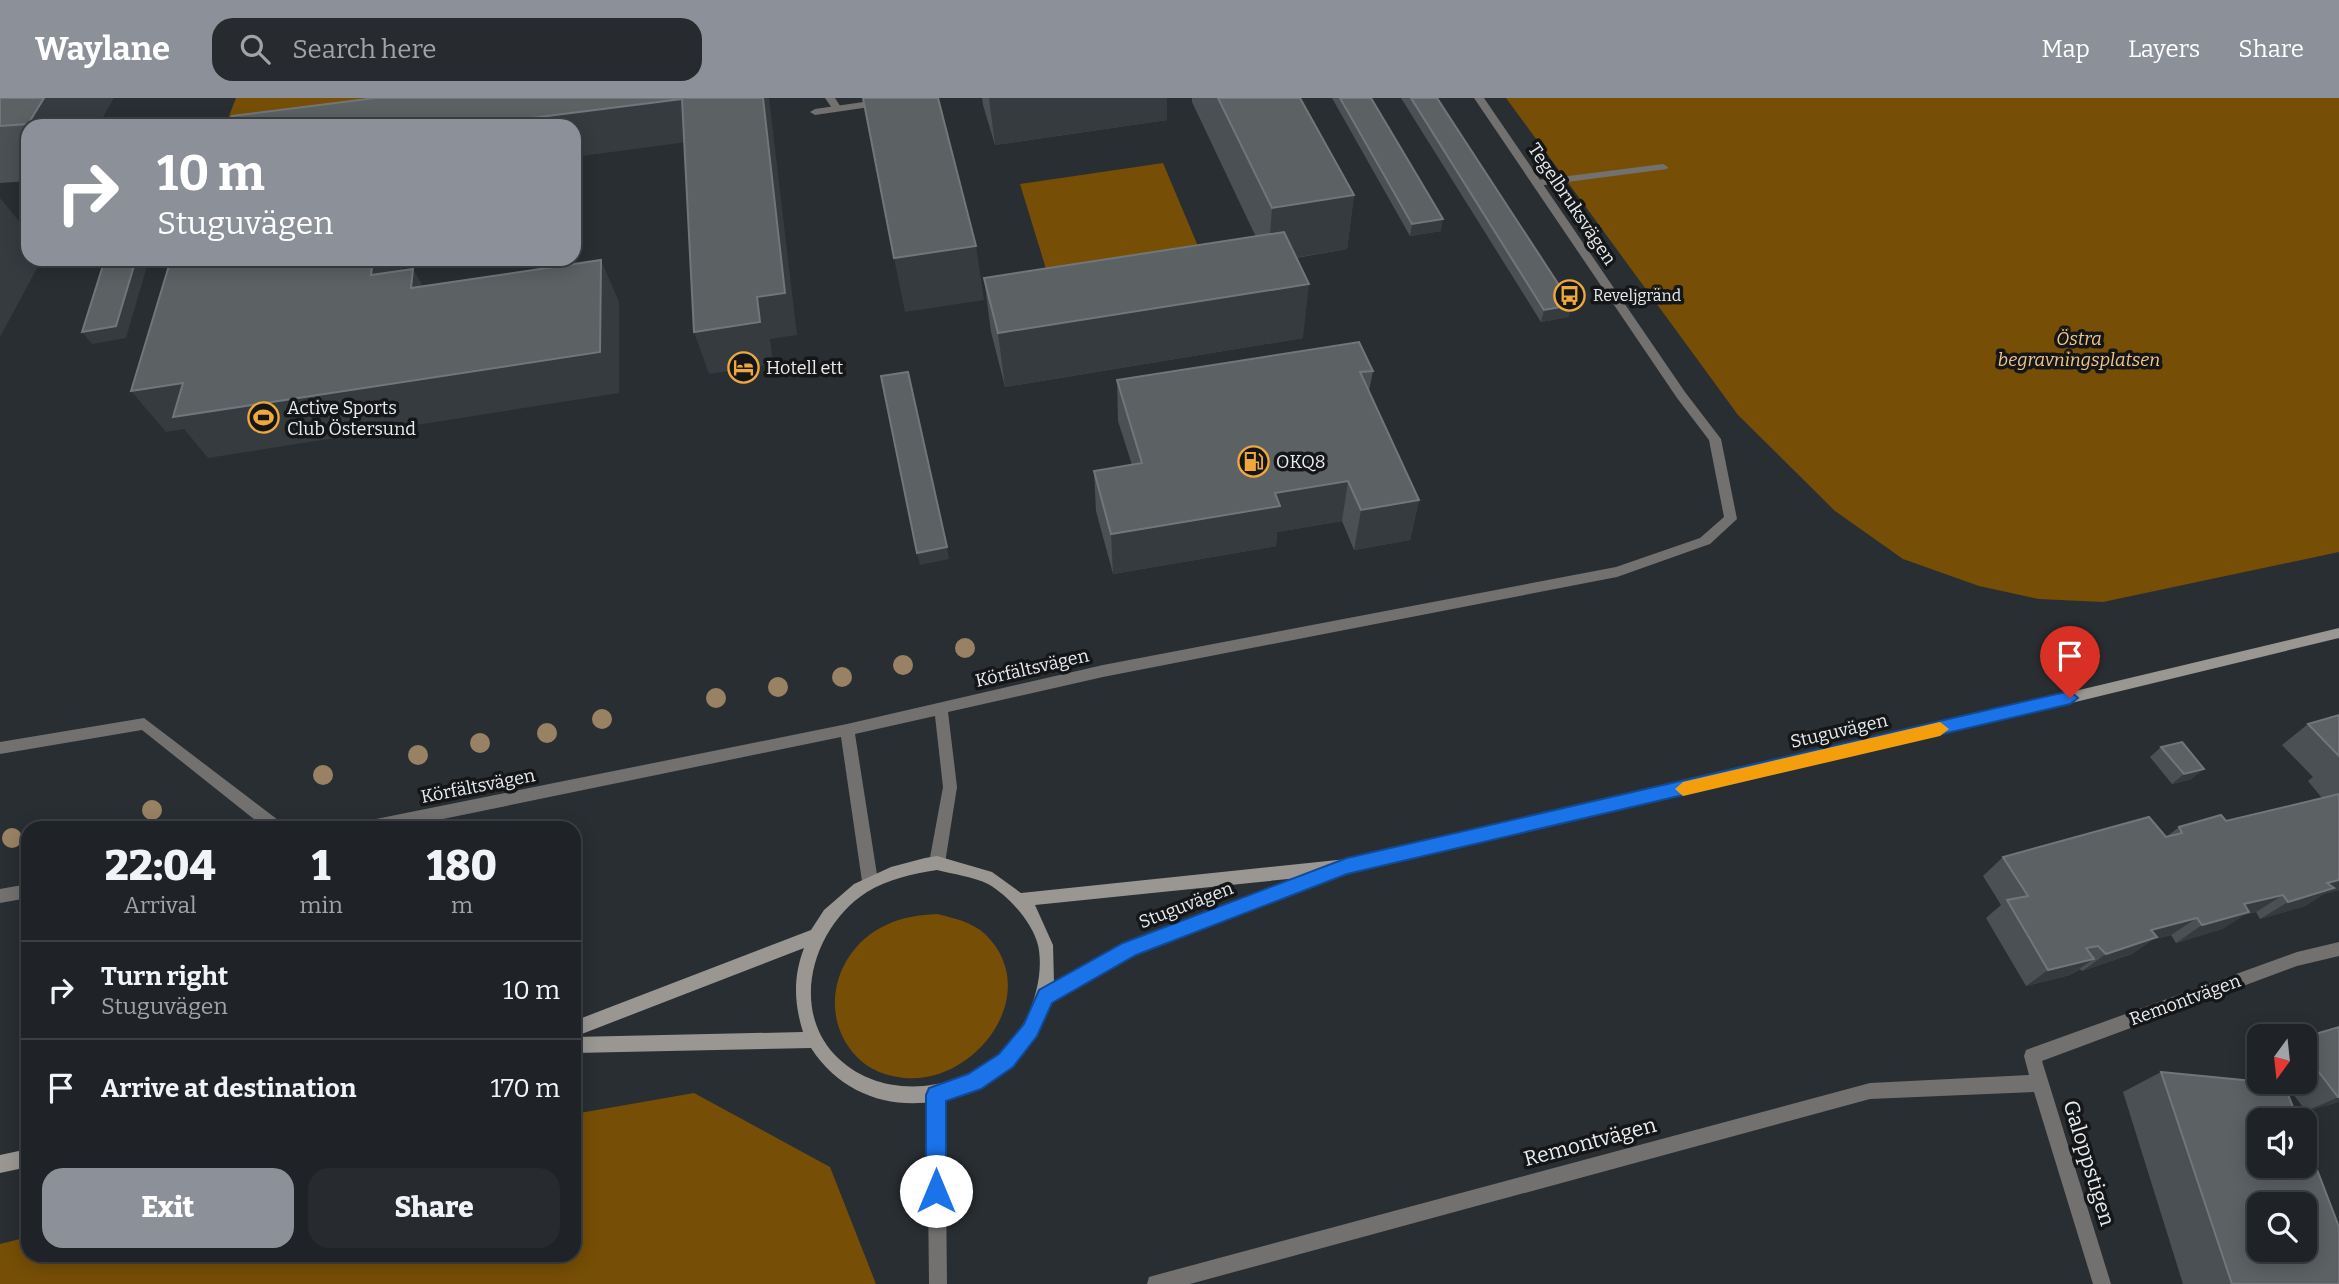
<!DOCTYPE html>
<html lang="en">
<head>
<meta charset="utf-8">
<style>
	:root { --surface:#1f2226; --page:#272a2e; --text:#f1f3f6; --muted:#a1a4a7; --line:#3c3f43; --accent:#8c9099 }
	body { margin:0; font-family:Bitter,serif; background:var(--page); color:var(--text); height:100vh; display:flex; flex-direction:column; font-size:26px; white-space:nowrap }
	* { box-sizing:border-box; margin:0 }
	p { font-size:23px; color:var(--muted) }
	.icon { flex:none; width:38px; height:38px; fill:none; stroke:currentColor; stroke-width:2; stroke-linecap:round; stroke-linejoin:round }
	.map { position:relative; flex:1; overflow:hidden }
	.panel { position:absolute; left:21px; top:723px; width:560px; height:441px; display:flex; flex-direction:column; background:var(--surface); border-radius:21px; box-shadow:0 4px 18px #0003,0 0 0 2px var(--line) }
	.panel>* { flex:none }
	.top-card { position:absolute; left:21px; top:21px; width:560px; height:147px; border-radius:21px; box-shadow:0 4px 18px #0003,0 0 0 2px var(--line); background:#8c9099; color:#fff; overflow:hidden }
	.needle { width:46px; rotate:195deg }
	.controls { position:absolute; left:2247px; top:926px; display:grid; gap:14px }
	.controls a { display:grid; place-items:center; width:70px; height:70px; border-radius:14px; background:var(--surface); box-shadow:0 4px 18px #0003,0 0 0 2px var(--line); font-size:35px }
	.pin { position:absolute; display:grid; place-items:center; width:60px; height:60px; color:#fff; margin:-72px -30px; border-radius:50% 50% 50% 0; rotate:-45deg; box-shadow:0 0 7px #0007 }
	.pin .icon { rotate:45deg }
	.me { position:absolute; width:77px; margin:-38px; rotate:0deg; stroke-linejoin:round; filter:drop-shadow(0 0 5px #0008) }
	.turn { display:flex; align-items:center; gap:24px; height:147px; padding:0 21px; font-size:32px }
	.turn .icon { width:91px; height:91px; stroke-width:2.5 }
	.turn b { display:block; font-size:49px; line-height:60px }
	.eta { display:flex; justify-content:space-evenly; align-items:center; height:119px; text-align:center }
	.eta b { font-size:42px; font-weight:800; line-height:49px }
	.cta { display:flex; gap:14px; margin-top:auto; padding:14px 21px }
	.cta a { flex:1; height:80px; border-radius:21px; background:var(--accent); color:#fff; font-size:28px; font-weight:800; line-height:80px; text-align:center }
	.cta a+a { background:var(--page); color:var(--text) }
	ul { padding:0; list-style:none }
	li { display:flex; align-items:center; gap:21px; height:98px; padding:0 21px; border-top:2px solid var(--line) }
	li div { flex:1 }
	li b { display:block; font-size:26px }
	li em { font-style:normal }
	header { display:flex; align-items:center; gap:42px; box-sizing:border-box; height:98px; padding:0 35px; background:var(--accent); color:#fff }
	header strong { font-size:33px }
	nav { display:flex; gap:38px; margin-inline-start:auto; font-size:24px }
	.search { width:490px; height:63px; background:var(--page); display:flex; align-items:center; gap:18px; box-sizing:border-box; padding:0 24px; border-radius:21px; color:var(--muted); font-size:26px }
	.map>svg:first-child { display:block }
	.green { fill:#764e06 }
	.lines { fill:none; stroke-linecap:round; stroke-linejoin:round }
	.service { fill:#73716f; fill-rule:evenodd }
	.minor { fill:#73716f; fill-rule:evenodd }
	.secondary { fill:#9a9793; fill-rule:evenodd }
	.tree { fill:#998263 }
	.wall { fill:#4b5054 }
	.shaded-wall { fill:#363b3f }
	.building { fill:#5c6164; stroke:#72767a; stroke-width:2; fill-rule:evenodd }
	.route { fill:#1a73e8; stroke:#114b97; stroke-width:2 }
	.slow { fill:#f59e0b }
	.labels { text-anchor:middle; dominant-baseline:central; stroke-width:7; stroke-linejoin:round; paint-order:stroke }
	.far-poi-label { font-size:16px; fill:#e9ecef; stroke:#141618; text-anchor:start }
	.street-label { font-size:18px; fill:#e9ecef; stroke:#141618 }
	.park-label { font-size:18px; font-style:italic; fill:#f4c78b; stroke:#141618 }
	.poi-label { font-size:18px; fill:#e9ecef; stroke:#141618; text-anchor:start }
	.near-street-label { font-size:21px; fill:#e9ecef; stroke:#141618 }
</style>
</head>
<body>
<header>
<strong>Waylane</strong>
<div class="search"><svg class="icon" aria-label="search" viewBox="0 0 24 24"><circle cx="10" cy="10" r="6"/><path d="M15 15l6 6"/></svg>Search here</div>
<nav><a>Map</a><a>Layers</a><a>Share</a></nav>
</header>
<div class="map">
<svg width="2339" height="1186" viewBox="0 0 2339 1186">
	<rect width="100%" height="100%" fill="#292e32"/>
	<path class="green" d="M 236,0 L 465,0 L 406,28 L 225,28 Z
		M 1506,0 L 2339,0 L 2339,454 L 2103,504 L 2039,501 L 1979,488 L 1903,461 L 1835,413 L 1738,317 Z
		M 1163,65 L 1203,160 L 1050,184 L 1020,86 Z
		M 937,816 C 954,820 972,824 985,836 C 1045,894 976,987 904,980 C 887,978 869,972 857,959 C 817,918 834,851 886,827 C 903,819 919,817 937,816 Z
		M 694,995 L 830,1069 L 876,1186 L 0,1186 L 0,1146 L 28,1139 L 28,1157 L 574,1157 L 574,1016 Z"/>
	<g class="lines">
		<path class="service" d="M 825,0 L 835,0 L 842,11 L 840,13 L 834,13 Z
			M 1663,66 L 1668,69 L 1667,71 L 1537,88 L 1532,85 L 1537,82 Z
			M 144,620 L 282,725 L 284,730 L 265,730 L 142,632 L 0,656 L 0,644 Z"/>
		<path class="minor" d="M 891,0 L 916,0 L 911,3 L 815,17 L 810,14 L 815,11 Z
			M 1474,0 L 1484,0 L 1685,294 L 1721,341 L 1737,421 L 1710,446 L 1617,479 L 1103,579 L 948,614 L 957,689 L 945,765 L 942,770 L 937,772 L 932,770 L 929,765 L 943,689 L 935,618 L 855,636 L 878,783 L 875,788 L 870,790 L 865,788 L 862,783 L 841,639 L 399,730 L 359,730 L 361,725 L 366,723 L 847,626 L 1103,567 L 1616,469 L 1700,440 L 1724,419 L 1709,342 L 1677,300 Z
			M 28,786 L 28,800 L 0,805 L 0,791 Z
			M 2339,844 L 2339,858 L 2297,868 L 2042,963 L 2111,1186 L 2093,1186 L 2034,994 L 1870,1001 L 1190,1186 L 1147,1186 L 1149,1179 L 1156,1177 L 1870,985 L 2029,977 L 2024,958 L 2026,952 L 2297,854 Z
			M 936,989 L 942,991 L 945,997 L 947,1186 L 929,1186 L 927,997 L 930,991 Z"/>
		<path class="secondary" d="M 2339,530 L 2339,540 L 1886,650 L 1336,776 L 1334,780 L 1136,856 L 1048,906 C 1040,929 1029,954 1009,970 C 948,1019 857,1021 811,950 L 574,955 L 574,923 L 811,832 L 824,812 L 854,786 L 891,769 L 925,760 L 937,758 L 992,774 L 1021,795 L 1347,761 L 1886,638 ZM 937,772 C 953,776 974,779 988,786 C 1009,798 1032,824 1038,847 C 1046,884 1027,933 998,957 C 952,996 877,1002 834,956 C 789,907 815,827 867,794 C 888,781 912,776 937,772 ZM 1298,780 L 1124,846 L 1054,885 L 1053,847 L 1035,807 ZM 804,850 C 793,879 794,905 803,934 L 574,939 Z
			M 28,1051 L 28,1069 L 0,1075 L 0,1057 Z"/>
	</g>
	<g class="tree">
		<circle cx="965" cy="550" r="10"/>
		<circle cx="903" cy="567" r="10"/>
		<circle cx="842" cy="579" r="10"/>
		<circle cx="778" cy="589" r="10"/>
		<circle cx="716" cy="600" r="10"/>
		<circle cx="602" cy="621" r="10"/>
		<circle cx="547" cy="635" r="10"/>
		<circle cx="480" cy="645" r="10"/>
		<circle cx="418" cy="657" r="10"/>
		<circle cx="323" cy="677" r="10"/>
		<circle cx="152" cy="712" r="10"/>
		<circle cx="12" cy="740" r="10"/>
	</g>
	<path class="wall" d="M 0,0 L 98,28 L 28,28 L 28,83 L 0,85 Z
		M 982,0 L 1167,0 L 1167,22 L 995,47 L 983,7 Z
		M 1192,0 L 1300,0 L 1354,97 L 1347,151 L 1296,160 L 1303,240 L 1005,289 L 991,234 L 984,180 L 1256,139 L 1192,4 Z
		M 1332,0 L 1371,0 L 1441,133 L 1410,138 Z
		M 1401,0 L 1437,0 L 1572,207 L 1568,219 L 1541,224 Z
		M 1373,273 L 1369,293 L 1419,402 L 1410,442 L 1354,452 L 1342,423 L 1277,434 L 1276,448 L 1113,476 L 1096,413 L 1094,373 L 1132,367 L 1118,323 L 1117,282 Z
		M 2339,617 L 2339,792 L 2324,796 L 2305,808 L 2260,821 L 2256,814 L 2244,817 L 2222,831 L 2176,845 L 2171,837 L 2152,842 L 2132,856 L 2082,873 L 2080,871 L 2070,877 L 2026,888 L 1986,820 L 2001,807 L 1983,778 L 2003,759 L 2166,739 L 2179,729 L 2226,723 L 2322,700 L 2308,683 L 2313,679 L 2282,647 L 2308,626 Z
		M 2161,649 L 2192,681 L 2172,686 L 2150,659 Z
		M 2339,929 L 2339,1004 L 2306,1013 L 2284,984 L 2305,984 L 2305,939 Z
		M 2161,974 L 2339,1186 L 2183,1186 L 2123,994 Z"/>
	<path class="shaded-wall" d="M 44,0 L 114,0 L 98,28 L 29,28 L 28,26 Z
		M 763,0 L 769,0 L 797,237 L 770,241 L 773,266 L 709,276 L 694,234 L 757,199 Z
		M 989,0 L 1167,0 L 1167,22 L 995,47 Z
		M 682,1 L 695,43 L 574,59 L 574,28 L 515,28 L 516,22 Z
		M 1354,97 L 1347,151 L 1268,164 L 1272,110 Z
		M 0,100 L 28,134 L 28,161 L 42,161 L 0,239 Z
		M 1443,121 L 1441,133 L 1410,138 L 1412,126 Z
		M 976,148 L 984,202 L 905,214 L 894,160 Z
		M 136,161 L 149,161 L 126,240 L 92,246 L 82,234 Z
		M 373,161 L 404,161 L 396,219 L 371,177 Z
		M 601,162 L 619,204 L 619,295 L 208,360 L 184,331 L 166,334 L 131,293 Z
		M 413,171 L 437,213 L 411,190 Z
		M 1309,186 L 1303,240 L 1005,289 L 998,235 Z
		M 1572,207 L 1568,219 L 1541,224 L 1544,212 Z
		M 1348,383 L 1342,423 L 1277,434 L 1276,448 L 1113,476 L 1111,436 L 1275,395 Z
		M 1419,402 L 1410,442 L 1354,452 L 1361,412 Z
		M 947,449 L 949,461 L 920,467 L 917,455 Z
		M 2204,671 L 2192,681 L 2172,686 L 2184,676 Z
		M 2339,782 L 2339,792 L 2324,796 L 2305,808 L 2260,821 L 2288,804 L 2327,785 Z
		M 2283,797 L 2256,814 L 2244,817 L 2222,831 L 2176,845 L 2202,827 L 2244,806 Z
		M 2197,820 L 2171,837 L 2152,842 L 2132,856 L 2082,873 L 2106,856 L 2151,832 Z
		M 2094,861 L 2070,877 L 2026,888 L 2048,872 Z
		M 2339,999 L 2339,1004 L 2306,1013 Z"/>
	<path class="building" d="M 0,0 L 44,0 L 28,26 L 0,28 Z
		M 375,0 L 763,0 L 785,195 L 757,199 L 760,224 L 694,234 L 682,1 L 516,22 L 515,28 L 229,28 L 232,18 Z
		M 863,0 L 938,0 L 976,148 L 894,160 Z
		M 1218,0 L 1300,0 L 1354,97 L 1272,110 Z
		M 1340,0 L 1371,0 L 1443,121 L 1412,126 Z
		M 1411,0 L 1437,0 L 1572,207 L 1544,212 Z
		M 1284,134 L 1309,186 L 998,235 L 984,180 Z
		M 105,161 L 136,161 L 116,228 L 82,234 Z
		M 171,161 L 373,161 L 371,177 L 413,171 L 411,190 L 601,162 L 600,254 L 173,319 L 183,285 L 131,293 Z
		M 1359,244 L 1373,273 L 1360,274 L 1419,402 L 1361,412 L 1348,383 L 1275,395 L 1280,408 L 1111,436 L 1094,373 L 1142,365 L 1117,282 Z
		M 908,274 L 947,449 L 917,455 L 881,278 Z
		M 2339,617 L 2339,658 L 2308,626 Z
		M 2182,644 L 2204,671 L 2184,676 L 2161,649 Z
		M 2339,696 L 2339,782 L 2327,785 L 2334,790 L 2288,804 L 2283,797 L 2244,806 L 2249,814 L 2202,827 L 2197,820 L 2151,832 L 2157,839 L 2106,856 L 2098,848 L 2086,850 L 2094,861 L 2048,872 L 2007,802 L 2028,798 L 2003,759 L 2149,719 L 2166,739 L 2182,735 L 2179,729 L 2221,717 L 2226,723 Z
		M 2339,929 L 2339,999 L 2338,999 L 2305,956 L 2305,939 Z
		M 2161,974 L 2284,986 L 2298,1022 L 2259,1022 L 2259,1068 L 2305,1068 L 2305,1040 L 2339,1129 L 2339,1186 L 2232,1186 ZM 2259,1106 L 2305,1106 L 2305,1152 L 2259,1152 Z"/>
	<path class="route" d="M 2070,593 L 2078,600 L 2070,606 L 1347,776 L 1136,857 L 1052,905 L 1037,938 L 1013,969 L 981,991 L 946,1003 L 946,1093 L 943,1100 L 936,1103 L 929,1100 L 926,1093 L 926,997 L 929,990 L 968,976 L 999,956 L 1024,926 L 1039,892 L 1123,845 L 1347,760 Z"/>
	<path class="slow" d="M 1940,624 L 1949,631 L 1940,638 L 1683,698 L 1675,691 L 1683,684 Z"/>
	<defs>
		<symbol id="bus-ring" viewBox="-11 -11 22 22"><circle r="9.5" fill="#141618" stroke="#eea83c" stroke-width="1.5"/><path d="M-5-6H5V4H4V6H2V4H-2V6H-4V4H-5ZM-3.5-4V0h7V-4ZM-3.5 1.2v1.5H-2V1.2ZM2 1.2v1.5H3.5V1.2Z" fill="#eea83c"/></symbol>
		<symbol id="hotel-ring" viewBox="-11 -11 22 22"><circle r="9.5" fill="#141618" stroke="#eea83c" stroke-width="1.5"/><path d="M-6-4.5h1.5V1H6V5H4.5V3h-9V5H-6ZM-4 0a1.8 1.8 0 1 1 3.6 0ZM.5 0V-2.5h3Q6-2.5 6 0Z" fill="#eea83c"/></symbol>
		<symbol id="stadium-ring" viewBox="-11 -11 22 22"><circle r="9.5" fill="#141618" stroke="#eea83c" stroke-width="1.5"/><path d="M0-5a6.5 5 0 1 0 0 10a6.5 5 0 1 0 0-10ZM-3.5-1.8h7v3.6h-7Z" fill="#eea83c"/></symbol>
		<symbol id="fuel-ring" viewBox="-11 -11 22 22"><circle r="9.5" fill="#141618" stroke="#eea83c" stroke-width="1.5"/><path d="M-5.5-6h7V0h2V4h1.3V-2.5L3-4.5l.8-.8L6-3V5H2.5V1h-1V6h-7ZM-4.2-4.7v3.2H.2V-4.7Z" fill="#eea83c"/></symbol>
	</defs>
	<g fill-rule="evenodd">
		<use href="#bus-ring" x="1552" y="180" width="35" height="35"/>
		<use href="#hotel-ring" x="726" y="252" width="35" height="35"/>
		<use href="#stadium-ring" x="246" y="302" width="35" height="35"/>
		<use href="#fuel-ring" x="1236" y="346" width="35" height="35"/>
	</g>
	<g class="labels">
		<g class="far-poi-label">
			<text x="1593" y="197">Reveljgränd</text>
		</g>
		<g class="street-label">
			<text transform="translate(1572 106) rotate(56)">Tegelbruksvägen</text>
			<text transform="translate(1032 570) rotate(-13)">Körfältsvägen</text>
			<text transform="translate(1839 633) rotate(-13)">Stuguvägen</text>
			<text transform="translate(478 688) rotate(-11)">Körfältsvägen</text>
			<text transform="translate(1186 807) rotate(-21)">Stuguvägen</text>
			<text transform="translate(2185 902) rotate(-20)">Remontvägen</text>
		</g>
		<g class="park-label">
			<text x="2079" y="241">Östra<tspan x="2079" dy="21">begravningsplatsen</tspan></text>
		</g>
		<g class="poi-label">
			<text x="766" y="270">Hotell ett</text>
			<text x="287" y="310">Active Sports<tspan x="287" dy="21">Club Östersund</tspan></text>
			<text x="1276" y="364">OKQ8</text>
		</g>
		<g class="near-street-label">
			<text transform="translate(1590 1044) rotate(-15)">Remontvägen</text>
			<text transform="translate(2089 1065) rotate(73)">Galoppstigen</text>
		</g>
	</g>
</svg>
<div class="controls">
<a><svg class="needle" viewBox="-14 -14 28 28"><path d="M0-13l5 13h-10z" fill="#e53935"/><path d="M0 13l5-13h-10z" fill="#a1a4a7"/></svg></a>
<a><svg class="icon" aria-label="sound" viewBox="0 0 24 24"><path d="M4 9h4l5-4v14l-5-4H4zM17 9q2 3 0 6"/></svg></a>
<a><svg class="icon" aria-label="search" viewBox="0 0 24 24"><circle cx="10" cy="10" r="6"/><path d="M15 15l6 6"/></svg></a>
</div>
<div class="pin" style="left:2070px;top:600px;background:#d93025"><svg class="icon" aria-label="arrive" viewBox="0 0 24 24"><path d="M6 21V4h12l-3 4 3 4H6"/></svg></div>
<svg class="me" style="left:936px;top:1093px" viewBox="-20 -20 40 40"><circle r="19" fill="#fff"/><path d="M0-13L10 11 0 6-10 11z" fill="#1a73e8"/></svg>
<div class="top-card">
<div class="turn"><svg class="icon" aria-label="right" viewBox="0 0 24 24"><path d="M7 20v-9h11M14 6l5 5-5 5"/></svg><div><b>10 m</b>Stuguvägen</div></div>
</div>
<section class="panel">
<div class="eta">
<div><b>22:04</b><p>Arrival</p></div>
<div><b>1</b><p>min</p></div>
<div><b>180</b><p>m</p></div>
</div>
<ul>
<li><svg class="icon" aria-label="right" viewBox="0 0 24 24"><path d="M7 20v-9h11M14 6l5 5-5 5"/></svg><div><b>Turn right</b><p>Stuguvägen</p></div><em>10 m</em></li>
<li><svg class="icon" aria-label="arrive" viewBox="0 0 24 24"><path d="M6 21V4h12l-3 4 3 4H6"/></svg><div><b>Arrive at destination</b></div><em>170 m</em></li>
</ul>
<div class="cta"><a>Exit</a><a>Share</a></div>
</section>
</div>
</body>
</html>
